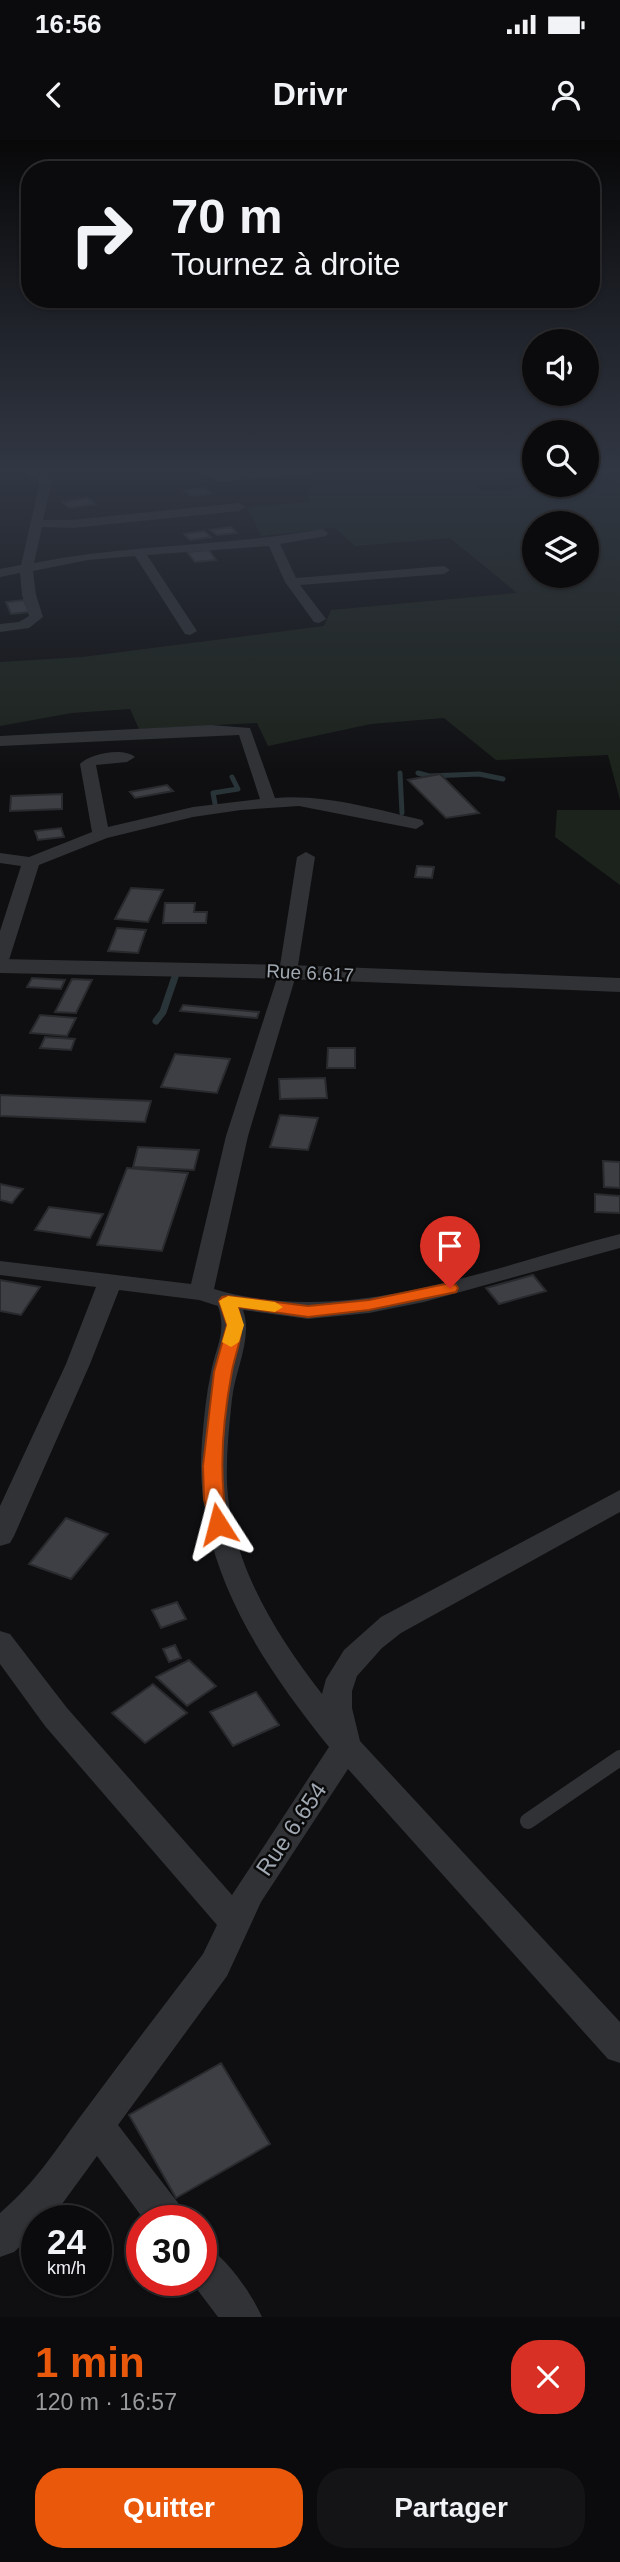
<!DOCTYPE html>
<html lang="fr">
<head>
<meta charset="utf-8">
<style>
	:root { --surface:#0b0b0d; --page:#141416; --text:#f1f3f6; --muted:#9a9b9d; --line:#2b2b2e; --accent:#ea580c }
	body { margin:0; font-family:Arial,sans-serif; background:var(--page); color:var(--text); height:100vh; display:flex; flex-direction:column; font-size:26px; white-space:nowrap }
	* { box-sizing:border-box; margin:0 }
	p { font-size:23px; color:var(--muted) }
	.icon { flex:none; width:38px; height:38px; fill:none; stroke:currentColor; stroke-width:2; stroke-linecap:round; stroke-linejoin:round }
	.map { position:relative; height:2177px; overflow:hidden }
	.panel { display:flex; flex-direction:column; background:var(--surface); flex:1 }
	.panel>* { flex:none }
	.guide { position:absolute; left:21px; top:21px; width:579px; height:147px; border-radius:28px; box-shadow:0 2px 5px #0004,0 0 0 2px var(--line); background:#0b0b0d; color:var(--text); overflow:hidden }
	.fabs { position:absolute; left:522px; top:189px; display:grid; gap:14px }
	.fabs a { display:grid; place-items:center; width:77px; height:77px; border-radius:50%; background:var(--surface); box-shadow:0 2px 5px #0004,0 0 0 2px var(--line); font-size:35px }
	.speed { position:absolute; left:21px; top:2065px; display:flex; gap:14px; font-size:35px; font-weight:700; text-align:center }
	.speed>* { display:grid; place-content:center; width:91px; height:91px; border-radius:50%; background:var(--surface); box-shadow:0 2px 5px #0004,0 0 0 2px var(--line); line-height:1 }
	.speed small { font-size:18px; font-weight:400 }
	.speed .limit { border:10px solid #d22; background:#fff; color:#111 }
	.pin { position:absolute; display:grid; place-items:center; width:60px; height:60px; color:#fff; margin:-72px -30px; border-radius:50% 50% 50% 0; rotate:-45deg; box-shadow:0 0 7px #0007 }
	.pin .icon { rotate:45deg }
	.me { position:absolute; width:77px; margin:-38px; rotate:351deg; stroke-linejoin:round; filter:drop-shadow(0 0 5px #0008) }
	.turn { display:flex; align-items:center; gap:24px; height:147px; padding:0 35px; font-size:32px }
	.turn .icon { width:91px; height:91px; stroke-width:2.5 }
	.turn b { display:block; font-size:49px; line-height:60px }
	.round { display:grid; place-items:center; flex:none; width:74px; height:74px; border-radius:28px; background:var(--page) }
	.headline { display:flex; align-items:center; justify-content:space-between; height:119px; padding:0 35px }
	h1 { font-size:42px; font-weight:800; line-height:52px; color:var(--accent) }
	.primary-button { display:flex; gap:14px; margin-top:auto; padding:14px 35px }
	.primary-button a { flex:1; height:80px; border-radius:28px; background:var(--accent); color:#fff; font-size:28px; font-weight:800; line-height:80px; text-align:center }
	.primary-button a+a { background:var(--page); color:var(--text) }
	.status { display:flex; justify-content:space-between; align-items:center; height:49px; padding:0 35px; background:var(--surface); direction:ltr }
	.status svg { height:19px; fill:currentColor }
	header { display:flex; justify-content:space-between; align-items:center; height:91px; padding:0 35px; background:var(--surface); font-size:32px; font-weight:800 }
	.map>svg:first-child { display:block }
	.green { fill:#1c231c; fill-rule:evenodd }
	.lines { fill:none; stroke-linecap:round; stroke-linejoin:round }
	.stream-far1 { stroke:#293439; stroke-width:5 }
	.stream { stroke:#293439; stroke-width:7 }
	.building { fill:#3e3f44; stroke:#292a2d; stroke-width:2 }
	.service { stroke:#303235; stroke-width:16 }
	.minor { fill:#303235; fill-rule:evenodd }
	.tertiary { fill:#303235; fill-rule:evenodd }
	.route { fill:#ea580c; stroke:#983908; stroke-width:2 }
	.slow { fill:#f59e0b }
	.labels { text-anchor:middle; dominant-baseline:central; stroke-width:5; stroke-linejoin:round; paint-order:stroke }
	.street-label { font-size:19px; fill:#a0a8b2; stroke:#0a0a0b }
	.near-street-label { font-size:23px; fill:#a0a8b2; stroke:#0a0a0b }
</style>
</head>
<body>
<div class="status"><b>16:56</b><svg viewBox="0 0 49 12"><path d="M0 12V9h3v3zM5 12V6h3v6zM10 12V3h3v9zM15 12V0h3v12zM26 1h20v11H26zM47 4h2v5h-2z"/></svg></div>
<header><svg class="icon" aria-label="back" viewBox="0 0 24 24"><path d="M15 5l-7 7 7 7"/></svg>Drivr<svg class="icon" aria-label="person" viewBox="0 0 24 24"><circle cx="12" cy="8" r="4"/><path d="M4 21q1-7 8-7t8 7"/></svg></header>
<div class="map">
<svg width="620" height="2177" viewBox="0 0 620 2177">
	<rect width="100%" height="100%" fill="#0f0f11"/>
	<path class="green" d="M 396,329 L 453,329 L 483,351 L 586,345 L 586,342 L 620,338 L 620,660 L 608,615 L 496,620 L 444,578 L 371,584 L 268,606 L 257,583 L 139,589 L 130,569 L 72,573 L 0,586 L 0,522 L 82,517 L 324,486 L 331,470 L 517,453 L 450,398 L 355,406 L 335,388 L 261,396 L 247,367 L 310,362 L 307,346 L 392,340 ZM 534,383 L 586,383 L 586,436 L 534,436 Z
		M 557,670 L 620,670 L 620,745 L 555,697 Z"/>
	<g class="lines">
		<path class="stream-far1" d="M 400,633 L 402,673
			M 418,633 L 429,636 L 479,634 L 503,639
			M 216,669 L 213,653 L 238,649 L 232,637"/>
		<path class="stream" d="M 156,881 L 163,872 L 177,831"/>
	</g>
	<path class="building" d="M 206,348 L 212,354 L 191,356 L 184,350 Z
		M 88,358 L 96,364 L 69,368 L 62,362 Z
		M 231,387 L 237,393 L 217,395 L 210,390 Z
		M 204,391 L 211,397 L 190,400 L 184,394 Z
		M 209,410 L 216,420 L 195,422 L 187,412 Z
		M 24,460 L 29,472 L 11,474 L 6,462 Z
		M 440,634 L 479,673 L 446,678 L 408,640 Z
		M 167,645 L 173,651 L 135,658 L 130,652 Z
		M 62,654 L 62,669 L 10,671 L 11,656 Z
		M 61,688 L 64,697 L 38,700 L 35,691 Z
		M 417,726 L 434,727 L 432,738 L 415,737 Z
		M 131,748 L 163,750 L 148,782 L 115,779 Z
		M 165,763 L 195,763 L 194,772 L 207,772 L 206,783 L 163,783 Z
		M 117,788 L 146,790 L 138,813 L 108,811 Z
		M 32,838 L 65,840 L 61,849 L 27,847 Z
		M 72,839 L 92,840 L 76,873 L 55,872 Z
		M 183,865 L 259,872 L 257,878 L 180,871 Z
		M 40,875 L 76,878 L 67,896 L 30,893 Z
		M 45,897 L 75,899 L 71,910 L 40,908 Z
		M 328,908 L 355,908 L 355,928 L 327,928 Z
		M 175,914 L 230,919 L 217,953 L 161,947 Z
		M 325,938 L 327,958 L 280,959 L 279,939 Z
		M 0,955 L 151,961 L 145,982 L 0,976 Z
		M 280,975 L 318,978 L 308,1010 L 270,1007 Z
		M 138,1007 L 199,1010 L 194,1030 L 133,1027 Z
		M 603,1021 L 620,1022 L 620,1048 L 604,1047 Z
		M 127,1028 L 188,1033 L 162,1111 L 97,1105 Z
		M 0,1044 L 23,1049 L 12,1063 L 0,1060 Z
		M 595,1054 L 620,1056 L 620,1073 L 595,1072 Z
		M 49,1067 L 103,1074 L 90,1098 L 35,1090 Z
		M 533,1135 L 546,1151 L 499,1164 L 486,1148 Z
		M 0,1140 L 40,1147 L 21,1175 L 0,1171 Z
		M 66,1378 L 108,1394 L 71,1439 L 29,1424 Z
		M 177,1462 L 186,1479 L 161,1488 L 152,1470 Z
		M 175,1505 L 181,1518 L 169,1522 L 163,1509 Z
		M 189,1520 L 216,1546 L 187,1566 L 156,1537 Z
		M 153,1544 L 187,1573 L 145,1603 L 112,1573 Z
		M 256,1552 L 279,1585 L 233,1606 L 210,1572 Z
		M 221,1923 L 270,2004 L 176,2058 L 129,1975 Z"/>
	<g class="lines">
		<path class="service" d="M 528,1681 L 620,1618"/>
		<path class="minor" d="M 15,329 L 29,329 L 52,341 L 43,380 L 72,380 L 239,363 L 245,367 L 239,371 L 72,388 L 42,387 L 34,423 C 129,404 226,407 322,389 L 328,393 L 326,396 L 280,404 L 296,438 L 444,426 L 450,430 L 444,434 L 300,445 L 326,479 L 319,483 L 314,482 L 285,442 L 269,406 L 147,415 L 197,491 L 190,495 L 185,494 L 135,416 L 88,420 L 33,431 L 36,455 L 43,477 L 29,488 L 0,492 L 0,484 L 19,482 L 29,476 L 22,455 L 20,433 L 0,437 L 0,429 L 21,425 L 40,342 Z
			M 194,329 L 208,329 L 222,335 L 291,329 L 328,329 L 322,332 L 220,342 Z
			M 211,585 L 250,588 L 275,658 C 324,654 375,669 422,680 L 424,684 L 416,689 L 299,666 L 241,670 L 193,677 L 107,698 L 39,725 L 9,820 L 0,826 L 0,791 L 21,726 L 0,723 L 0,713 L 29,717 L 92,692 L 80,624 C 90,613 124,607 135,617 L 127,622 L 96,625 L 108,687 L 193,667 L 260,659 L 239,595 L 0,606 L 0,596 Z
			M 306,712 L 315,717 L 297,832 L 248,996 L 214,1149 C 349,1189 489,1127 620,1094 L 620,1108 L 424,1162 L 369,1173 L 308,1179 L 243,1170 C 253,1198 235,1230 232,1259 C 229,1287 226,1315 227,1344 C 231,1423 275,1493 322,1554 L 326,1539 L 344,1510 L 381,1477 L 620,1350 L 620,1372 L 401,1493 L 382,1508 L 357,1536 L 352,1551 L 352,1568 L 360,1601 L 620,1882 L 620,1923 L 608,1919 L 348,1629 L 261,1762 L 227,1836 L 118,1985 L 182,2068 L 188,2081 L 145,2081 L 97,2016 L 54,2075 L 48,2081 L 37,2081 L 37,2091 L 14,2112 L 0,2117 L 0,2073 C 40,2038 55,2010 86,1969 C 124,1917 164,1866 203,1814 L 217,1785 L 45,1586 L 0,1524 L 0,1491 L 10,1494 L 67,1568 L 232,1755 L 329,1607 C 258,1519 192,1419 202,1301 C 204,1278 206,1255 211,1232 C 216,1206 227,1193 218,1166 L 199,1160 L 119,1150 L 90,1224 L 14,1396 L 10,1403 L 0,1406 L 0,1366 L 66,1224 L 96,1147 L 0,1135 L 0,1121 L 191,1144 L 226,996 L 279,832 L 297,717 Z
			M 201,2104 C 224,2113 252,2154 262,2177 L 218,2177 L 190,2140 L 201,2140 Z"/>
		<path class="tertiary" d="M 0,819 L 288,825 L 620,838 L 620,852 L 288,839 L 0,833 Z"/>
	</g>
	<linearGradient id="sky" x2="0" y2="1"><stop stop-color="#080809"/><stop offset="0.52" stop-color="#313743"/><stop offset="1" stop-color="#313743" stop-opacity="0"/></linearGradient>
	<rect width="620" height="634" fill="url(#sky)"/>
	<path class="route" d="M 450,1143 L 456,1145 L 458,1148 L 456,1152 L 369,1170 L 308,1177 L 238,1167 C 246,1193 237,1206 232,1231 C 223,1279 218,1336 228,1384 L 225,1388 L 212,1388 L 204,1359 L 203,1326 L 214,1232 L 227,1185 L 219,1161 L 222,1157 L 228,1156 L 308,1166 L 369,1160 Z"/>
	<path class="slow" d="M 228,1156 L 275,1162 L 283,1167 L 275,1172 L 238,1167 L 244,1185 L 239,1202 L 231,1207 L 222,1202 L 227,1185 L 219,1161 Z"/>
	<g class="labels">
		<g class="street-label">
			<text transform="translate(310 833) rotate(3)">Rue 6.617</text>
		</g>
		<g class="near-street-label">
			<text transform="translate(291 1689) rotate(-56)">Rue 6.654</text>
		</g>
	</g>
</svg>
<div class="fabs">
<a><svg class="icon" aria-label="sound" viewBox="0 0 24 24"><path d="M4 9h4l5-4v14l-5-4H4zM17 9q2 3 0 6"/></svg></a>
<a><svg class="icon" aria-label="search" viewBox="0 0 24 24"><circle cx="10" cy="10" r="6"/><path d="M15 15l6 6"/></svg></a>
<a><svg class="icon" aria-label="layers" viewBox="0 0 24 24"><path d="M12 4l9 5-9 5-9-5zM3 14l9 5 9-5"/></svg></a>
</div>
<div class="speed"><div>24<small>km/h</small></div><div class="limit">30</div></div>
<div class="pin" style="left:450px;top:1148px;background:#d93025"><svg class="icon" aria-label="arrive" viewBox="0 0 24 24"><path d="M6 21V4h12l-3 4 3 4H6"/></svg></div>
<svg class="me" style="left:218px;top:1384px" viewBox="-20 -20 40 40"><path d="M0-17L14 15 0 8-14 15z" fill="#ea580c" stroke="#fff" stroke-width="4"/></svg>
<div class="guide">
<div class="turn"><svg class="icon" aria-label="right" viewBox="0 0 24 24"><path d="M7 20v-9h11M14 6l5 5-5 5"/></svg><div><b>70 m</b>Tournez à droite</div></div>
</div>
</div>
<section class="panel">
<div class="headline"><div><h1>1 min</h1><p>120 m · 16:57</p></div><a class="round" style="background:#d93025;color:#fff"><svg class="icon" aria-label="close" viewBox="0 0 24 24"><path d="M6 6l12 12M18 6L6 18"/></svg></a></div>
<div class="primary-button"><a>Quitter</a><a>Partager</a></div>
</section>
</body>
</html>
